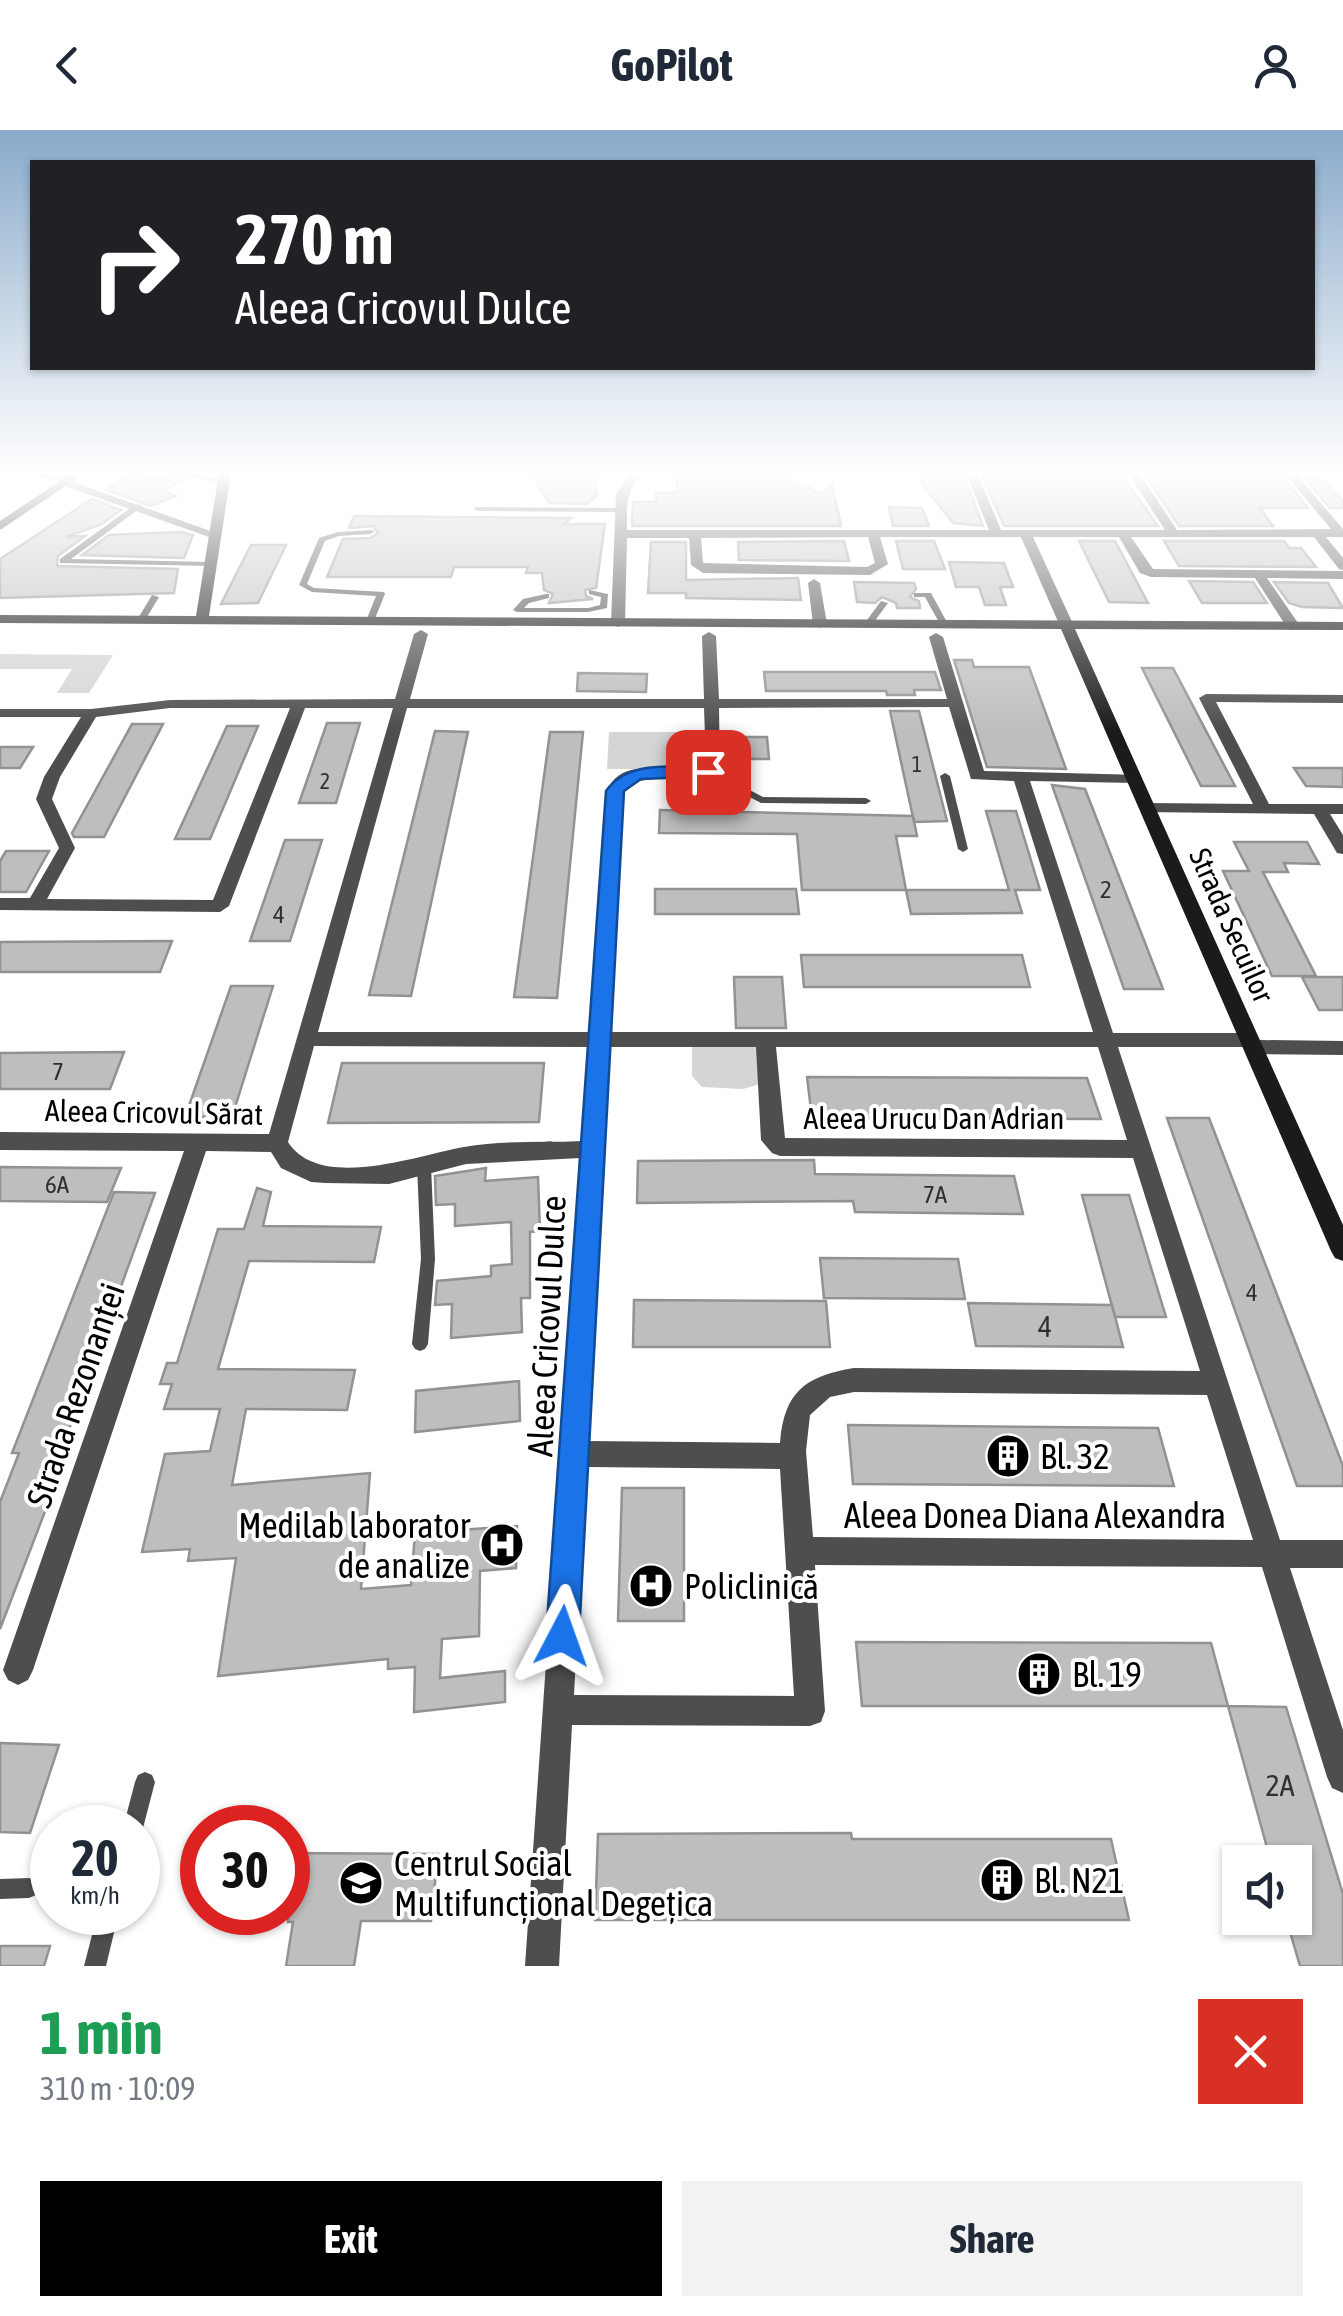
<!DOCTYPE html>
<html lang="en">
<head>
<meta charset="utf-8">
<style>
	:root { --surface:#fff; --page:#f2f2f3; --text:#1f2937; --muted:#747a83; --accent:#000 }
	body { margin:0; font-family:"Asap Condensed",sans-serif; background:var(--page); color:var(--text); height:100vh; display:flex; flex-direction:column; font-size:38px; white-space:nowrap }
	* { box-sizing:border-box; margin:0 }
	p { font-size:32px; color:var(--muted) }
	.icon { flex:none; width:55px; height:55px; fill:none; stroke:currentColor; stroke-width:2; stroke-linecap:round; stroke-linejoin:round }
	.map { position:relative; height:1836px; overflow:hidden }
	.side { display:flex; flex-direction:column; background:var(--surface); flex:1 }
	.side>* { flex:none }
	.banner { position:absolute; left:30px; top:30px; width:1285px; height:210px; border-radius:0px; box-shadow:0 2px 8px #0004; background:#202124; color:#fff; overflow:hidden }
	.fabs { position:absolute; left:1222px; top:1715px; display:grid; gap:20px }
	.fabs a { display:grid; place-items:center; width:90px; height:90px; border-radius:0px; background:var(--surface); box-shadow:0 2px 8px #0004; font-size:50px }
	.speed { position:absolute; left:30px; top:1675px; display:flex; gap:20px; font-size:50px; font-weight:700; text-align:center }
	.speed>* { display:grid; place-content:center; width:130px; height:130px; border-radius:50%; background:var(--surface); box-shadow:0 2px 8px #0004; line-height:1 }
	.speed small { font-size:25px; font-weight:400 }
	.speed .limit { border:15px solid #d22; background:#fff; color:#111 }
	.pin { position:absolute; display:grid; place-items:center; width:85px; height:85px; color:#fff; margin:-42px; border-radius:20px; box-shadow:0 5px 15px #0006 }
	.me { position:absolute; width:110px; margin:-55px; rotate:4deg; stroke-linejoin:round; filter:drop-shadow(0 0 8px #0008) }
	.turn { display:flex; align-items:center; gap:35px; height:210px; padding:0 40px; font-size:45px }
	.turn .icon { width:130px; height:130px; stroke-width:2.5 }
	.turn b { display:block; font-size:70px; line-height:85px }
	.round { display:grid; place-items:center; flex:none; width:105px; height:105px; border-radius:0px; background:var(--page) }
	.overview { display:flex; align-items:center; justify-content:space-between; height:170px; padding:0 40px }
	h1 { font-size:60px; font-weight:700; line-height:75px; color:#1e9e55 }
	.button { display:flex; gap:20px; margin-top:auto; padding:20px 40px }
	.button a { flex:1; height:115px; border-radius:0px; background:var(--accent); color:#fff; font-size:40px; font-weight:700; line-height:115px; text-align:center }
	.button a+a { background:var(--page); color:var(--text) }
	header { display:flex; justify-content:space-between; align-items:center; height:130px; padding:0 40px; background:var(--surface); font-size:45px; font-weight:700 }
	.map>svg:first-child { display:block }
	.green { fill:#d5d5d5 }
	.building { fill:#bebebe; stroke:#929292; stroke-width:2.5 }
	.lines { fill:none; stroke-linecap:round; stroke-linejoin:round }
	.lane { fill:#4e4e4e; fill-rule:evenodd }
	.street { fill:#4e4e4e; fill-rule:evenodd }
	.secondary { fill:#1b1b1b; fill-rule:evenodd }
	.route { fill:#1a73e8; stroke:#114b97; stroke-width:2.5 }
	.labels { text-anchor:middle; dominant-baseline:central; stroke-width:8; stroke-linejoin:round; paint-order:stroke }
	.far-number-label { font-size:22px; fill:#303030 }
	.number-label { font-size:25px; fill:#303030 }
	.street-label { font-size:30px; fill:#000; stroke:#fff }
	.near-number-label { font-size:30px; fill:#303030 }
	.near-street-label { font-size:35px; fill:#000; stroke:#fff }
	.near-poi-label { font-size:35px; fill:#000; stroke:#fff; text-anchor:start }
</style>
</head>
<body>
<header><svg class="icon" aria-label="back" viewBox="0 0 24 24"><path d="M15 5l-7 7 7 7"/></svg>GoPilot<svg class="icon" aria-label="person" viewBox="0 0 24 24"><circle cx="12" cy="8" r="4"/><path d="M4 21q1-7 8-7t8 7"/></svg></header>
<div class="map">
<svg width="1343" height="1836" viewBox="0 0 1343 1836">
	<rect width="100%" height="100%" fill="#fff"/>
	<path class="green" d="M 0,524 L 113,525 L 89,563 L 57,563 L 72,539 L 0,539 Z
		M 609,602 L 691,602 L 692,639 L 607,639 Z
		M 692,909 L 765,909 L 768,952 L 743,959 L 702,957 L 692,946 Z"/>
	<path class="building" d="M 531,343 L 595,343 L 597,365 L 587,374 L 549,373 Z
		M 791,343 L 792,352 L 807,356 L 819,364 L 832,355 L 841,396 L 632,396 L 633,372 L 656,372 L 656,363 L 677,362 L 677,344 Z
		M 936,343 L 963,343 L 983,396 L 953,393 L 919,350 L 938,350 Z
		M 981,343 L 1120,343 L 1158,396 L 1004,396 Z
		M 1279,343 L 1308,378 L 1260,378 L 1273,396 L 1179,396 L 1145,345 Z
		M 131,344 L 183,352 L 162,360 L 176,366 L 151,376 L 106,360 Z
		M 1305,349 L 1322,349 L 1343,372 L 1343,378 L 1330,378 Z
		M 92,369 L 121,380 L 102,394 L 66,407 L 85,406 L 58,426 L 57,436 L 178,439 L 174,463 L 0,468 L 0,429 Z
		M 889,377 L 922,378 L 929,396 L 893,396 Z
		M 354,386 L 571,388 L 564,394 L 605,394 L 596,458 L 585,460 L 586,466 L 593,469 L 549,473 L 553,464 L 544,460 L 542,443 L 526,443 L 528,437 L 454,437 L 451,447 L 327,447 L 343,409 L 370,408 L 378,403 L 373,396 L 349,398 Z
		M 180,402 L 193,405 L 184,428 L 82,425 L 109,405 Z
		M 844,411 L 849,431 L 739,430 L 738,412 Z
		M 896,411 L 934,411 L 945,439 L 903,439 Z
		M 1079,411 L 1115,411 L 1148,473 L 1109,472 Z
		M 1164,411 L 1284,411 L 1289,418 L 1301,418 L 1316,437 L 1179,436 Z
		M 651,412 L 686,412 L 686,450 L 798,448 L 801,470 L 686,468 L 686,463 L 648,463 Z
		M 251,415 L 286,415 L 258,473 L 221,474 Z
		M 949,432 L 1004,433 L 1013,457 L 1000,457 L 1006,475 L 985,475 L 979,457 L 956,457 Z
		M 1189,451 L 1253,452 L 1267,473 L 1202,473 Z
		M 854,452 L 914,453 L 916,459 L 910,467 L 919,471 L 920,478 L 897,478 L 896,473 L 882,467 L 875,473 L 857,472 Z
		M 1274,452 L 1328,453 L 1343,478 L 1302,477 L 1289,473 Z
		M 954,530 L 972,530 L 974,537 L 1029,537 L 1066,639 L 987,637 Z
		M 1142,538 L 1173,538 L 1235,656 L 1201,656 Z
		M 764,542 L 935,542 L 941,560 L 914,560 L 915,565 L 887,565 L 886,561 L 766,561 Z
		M 578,543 L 647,544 L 646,562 L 577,561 Z
		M 890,581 L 919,581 L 947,691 L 914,692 Z
		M 327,593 L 360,593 L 336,673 L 299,673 Z
		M 132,594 L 163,594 L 104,707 L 74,707 L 72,703 Z
		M 227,596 L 258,596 L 210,709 L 175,709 Z
		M 435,601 L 468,602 L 411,866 L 369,865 Z
		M 550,602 L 583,602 L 557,868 L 514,867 Z
		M 743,607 L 767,607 L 769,629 L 746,629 Z
		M 0,617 L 33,617 L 20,638 L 0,638 Z
		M 1294,638 L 1343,638 L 1343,657 L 1306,656 Z
		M 1052,655 L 1085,659 L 1163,859 L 1124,859 Z
		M 660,680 L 913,686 L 917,706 L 896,706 L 906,760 L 802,760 L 797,704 L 659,703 Z
		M 986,681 L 1016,681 L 1040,760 L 1015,760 L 1022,783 L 911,784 L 906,760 L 1009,760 Z
		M 285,710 L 322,710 L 290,811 L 250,811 Z
		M 1234,712 L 1307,712 L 1319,734 L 1284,733 L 1288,742 L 1263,742 L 1316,846 L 1272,846 L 1223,741 L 1249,741 Z
		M 6,721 L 49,721 L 26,762 L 0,762 L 0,731 Z
		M 655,759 L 796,759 L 799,784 L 655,784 Z
		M 172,811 L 160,842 L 0,842 L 0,812 Z
		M 801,825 L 1022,825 L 1030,857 L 804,857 Z
		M 734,847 L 782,847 L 786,898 L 736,898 Z
		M 1302,847 L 1343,847 L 1343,880 L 1319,880 Z
		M 231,856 L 273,856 L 232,987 L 185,987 Z
		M 124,922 L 110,959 L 0,959 L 0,923 Z
		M 342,933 L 544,933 L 539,992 L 328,993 Z
		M 807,947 L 1087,948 L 1101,989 L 812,988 Z
		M 1167,988 L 1209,988 L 1343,1336 L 1343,1356 L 1297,1356 Z
		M 814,1030 L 815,1044 L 1014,1046 L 1023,1084 L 855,1082 L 853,1071 L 637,1073 L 638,1031 Z
		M 0,1037 L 99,1038 L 121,1038 L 107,1072 L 0,1071 Z
		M 486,1038 L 485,1051 L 538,1047 L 540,1101 L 530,1102 L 530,1168 L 521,1168 L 522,1202 L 451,1208 L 452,1174 L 435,1175 L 437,1151 L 491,1146 L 491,1136 L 512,1134 L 511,1092 L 455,1096 L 455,1074 L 436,1075 L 435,1046 Z
		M 257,1058 L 271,1062 L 263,1096 L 381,1097 L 374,1132 L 249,1131 L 218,1239 L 355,1240 L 347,1280 L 246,1279 L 232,1355 L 370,1343 L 361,1459 L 411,1455 L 415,1403 L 517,1396 L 516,1438 L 480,1441 L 479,1506 L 442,1509 L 440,1548 L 505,1541 L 505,1572 L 414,1582 L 415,1537 L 388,1539 L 388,1529 L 218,1546 L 236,1428 L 188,1431 L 190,1419 L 142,1422 L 165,1324 L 210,1321 L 220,1279 L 164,1279 L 172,1254 L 160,1254 L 167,1233 L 177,1233 L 218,1099 L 244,1099 Z
		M 114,1062 L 155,1063 L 60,1324 L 67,1324 L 0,1499 L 0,1372 L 19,1323 L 12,1323 Z
		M 1082,1065 L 1129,1065 L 1166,1187 L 1115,1187 Z
		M 820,1128 L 958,1129 L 965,1169 L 824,1168 Z
		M 634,1170 L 826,1171 L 830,1217 L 633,1217 Z
		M 968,1173 L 1112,1175 L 1123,1217 L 976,1216 Z
		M 519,1251 L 520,1291 L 415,1302 L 416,1261 Z
		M 848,1295 L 1158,1298 L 1174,1356 L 853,1354 Z
		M 622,1358 L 684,1358 L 684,1491 L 618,1491 Z
		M 856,1512 L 1211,1513 L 1228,1576 L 862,1576 Z
		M 1228,1576 L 1286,1577 L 1343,1764 L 1343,1836 L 1300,1836 L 1286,1788 L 1295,1788 L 1295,1732 L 1271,1732 Z
		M 0,1613 L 59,1615 L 30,1703 L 0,1702 Z
		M 851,1703 L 852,1709 L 1111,1709 L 1129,1790 L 595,1790 L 598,1704 Z
		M 288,1723 L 438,1724 L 431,1791 L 361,1791 L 354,1836 L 286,1836 L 293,1792 L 288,1792 Z
		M 0,1816 L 50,1816 L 44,1836 L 0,1836 Z"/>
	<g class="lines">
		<path class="lane" d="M 169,343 L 188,343 L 227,351 L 223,353 Z
			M 136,374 L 143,376 L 71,429 L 211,432 L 214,432 L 214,436 L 60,433 L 60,429 Z
			M 475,377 L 621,378 L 625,380 L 621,382 L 478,381 L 474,379 Z
			M 373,400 L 374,402 L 370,404 L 339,406 L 325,411 L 307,454 L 314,458 L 384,462 L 385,464 L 374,491 L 370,494 L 366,491 L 376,466 L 312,462 L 299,455 L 319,408 L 338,402 Z
			M 589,460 L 608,464 L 607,478 L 588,482 L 517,482 L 513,480 L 523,469 L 546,464 L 549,464 L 549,468 L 529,473 L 524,478 L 588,478 L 600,475 L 601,467 L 589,464 Z
			M 914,463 L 931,463 L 948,494 L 947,496 L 941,496 L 925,467 L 914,467 Z
			M 152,465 L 159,467 L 144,492 L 138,492 L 137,490 Z
			M 881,471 L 888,473 L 871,496 L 865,496 L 864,494 Z
			M 709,639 L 763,667 L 866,668 L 871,671 L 866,674 L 761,673 L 706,644 L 706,640 Z
			M 945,643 L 950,646 L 968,719 L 963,722 L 958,719 L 940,646 Z
			M 424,1030 L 429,1032 L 431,1036 L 435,1129 L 428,1214 L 425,1219 L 420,1221 L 415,1219 L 412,1214 L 421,1129 L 417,1036 L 419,1032 Z
			M 145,1642 L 152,1645 L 155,1652 L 143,1698 L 138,1706 L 138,1698 L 123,1698 L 135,1652 L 138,1645 Z
			M 29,1748 L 36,1751 L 39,1758 L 36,1765 L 29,1768 L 0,1769 L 0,1749 Z
			M 98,1782 L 119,1782 L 106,1836 L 84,1836 Z"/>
		<path class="street" d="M 25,343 L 75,347 L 73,352 L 222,405 L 212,408 L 62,355 L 62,351 Z
			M 631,343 L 644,343 C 625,360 627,376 627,400 L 989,400 L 966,343 L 977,343 L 1001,400 L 1165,400 L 1128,343 L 1139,343 L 1177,400 L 1331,399 L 1284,343 L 1295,343 L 1343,399 L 1343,407 L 1326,407 L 1343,428 L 1343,440 L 1339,439 L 1314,407 L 1131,407 L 1153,439 L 1343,441 L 1343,449 L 1267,448 L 1300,496 L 1293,500 L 1288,499 L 1255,448 L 1151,447 L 1140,443 L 1119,407 L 1033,407 L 1073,494 L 1066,498 L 1059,494 L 1021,407 L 880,407 L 888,434 L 870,445 L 703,443 L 691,435 L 689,408 L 627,408 L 625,493 L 618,497 L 611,493 L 616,364 ZM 868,407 L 875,433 L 867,437 L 703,433 L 701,408 Z
			M 814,449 L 820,453 L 827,494 L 820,498 L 813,494 L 808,453 Z
			M 421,500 L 428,504 L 410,569 L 704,569 L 702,506 L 709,502 L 716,506 L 719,569 L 947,569 L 929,507 L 936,503 L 943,507 L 984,641 L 1141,645 L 1141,651 L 1135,653 L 1030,651 L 1113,903 L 1250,903 L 1260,910 L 1343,911 L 1343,925 L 1253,924 L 1243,917 L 1118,917 L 1280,1410 L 1343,1410 L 1343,1438 L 1290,1438 L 1343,1600 L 1343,1663 L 1332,1658 L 1327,1647 L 1262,1437 L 815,1435 L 825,1581 L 821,1592 L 810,1596 L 572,1595 L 559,1836 L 525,1836 L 581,1028 L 466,1034 L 389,1054 L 325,1053 L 311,1052 L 281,1038 L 271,1022 L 206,1021 L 33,1540 L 28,1550 L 18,1555 L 8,1550 L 3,1540 L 184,1021 L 0,1020 L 0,1002 L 269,1004 L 393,578 L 305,578 L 229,776 L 220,782 L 0,780 L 0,768 L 30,768 L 59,718 L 36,669 L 44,647 L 81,587 L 0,587 L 0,579 L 91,579 L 170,570 L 395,569 L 414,504 ZM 949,577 L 971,649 L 1014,651 L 1093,902 L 609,902 L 621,676 L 625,657 C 654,639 691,659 720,639 L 719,578 ZM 170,578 L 290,578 L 213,770 L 47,769 L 75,718 L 52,669 L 60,647 L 96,587 ZM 407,578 L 704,578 L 706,634 C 680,650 633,625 612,652 C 607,658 607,669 605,676 L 589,902 L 318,902 ZM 314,916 L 588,917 L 582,1011 C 544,1013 502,1010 464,1017 C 418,1025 320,1062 288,1012 ZM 608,917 L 756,917 L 761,1010 L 772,1023 L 780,1026 L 1133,1028 L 1200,1241 L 854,1238 C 805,1246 784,1262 780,1313 L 587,1311 ZM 776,917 L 1098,917 L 1127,1010 L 785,1008 ZM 854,1262 L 1207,1265 L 1253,1410 L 813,1407 L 806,1321 L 810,1285 L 830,1267 ZM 586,1337 L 780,1339 L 794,1566 L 574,1565 Z
			M 1206,564 L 1343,565 L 1343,573 L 1216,572 L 1269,674 L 1343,674 L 1343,684 L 1330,684 L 1343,705 L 1343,724 L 1337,723 L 1314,684 L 1142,682 L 1140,678 L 1148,673 L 1253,674 L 1199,568 Z"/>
		<path class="secondary" d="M 72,343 L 85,343 L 0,400 L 0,391 Z
			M 219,343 L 231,343 L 209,486 L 1343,492 L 1343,500 L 1075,499 L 1343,1095 L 1343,1131 L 1335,1128 L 1331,1121 L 1061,499 L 0,493 L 0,485 L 196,486 Z"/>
	</g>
	<linearGradient id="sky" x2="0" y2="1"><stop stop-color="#89aaca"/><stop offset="0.57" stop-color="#fff"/><stop offset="1" stop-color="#fff" stop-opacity="0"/></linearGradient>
	<rect width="1343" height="600" fill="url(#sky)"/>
	<path class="route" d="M 708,636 L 717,642 L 715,646 L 641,649 L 624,661 L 579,1506 L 574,1518 L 562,1523 L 551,1518 L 546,1506 L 606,661 C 629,629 673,638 708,636 Z"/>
	<defs>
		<symbol id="building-disc" viewBox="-11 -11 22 22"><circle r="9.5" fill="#000" stroke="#fff"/><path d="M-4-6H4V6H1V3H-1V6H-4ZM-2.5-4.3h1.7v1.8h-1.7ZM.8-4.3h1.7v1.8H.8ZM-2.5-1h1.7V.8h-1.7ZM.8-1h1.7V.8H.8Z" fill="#fff"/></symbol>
		<symbol id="hospital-disc" viewBox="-11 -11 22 22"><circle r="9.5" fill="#000" stroke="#fff"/><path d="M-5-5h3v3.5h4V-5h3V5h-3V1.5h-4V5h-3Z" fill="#fff"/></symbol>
		<symbol id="school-disc" viewBox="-11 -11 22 22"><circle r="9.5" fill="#000" stroke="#fff"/><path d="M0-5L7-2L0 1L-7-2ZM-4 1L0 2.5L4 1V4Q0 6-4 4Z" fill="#fff"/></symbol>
	</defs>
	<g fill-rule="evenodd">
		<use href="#building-disc" x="983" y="1301" width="50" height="50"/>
		<use href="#hospital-disc" x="477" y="1390" width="50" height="50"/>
		<use href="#hospital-disc" x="626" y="1431" width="50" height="50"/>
		<use href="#building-disc" x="1014" y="1519" width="50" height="50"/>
		<use href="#building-disc" x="977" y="1725" width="50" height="50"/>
		<use href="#school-disc" x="336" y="1728" width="50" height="50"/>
	</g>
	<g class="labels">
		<g class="far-number-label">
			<text x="917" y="634">1</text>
			<text x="325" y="651">2</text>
		</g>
		<g class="number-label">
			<text x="1106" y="759">2</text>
			<text x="279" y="784">4</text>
			<text x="58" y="941">7</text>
			<text x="57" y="1054">6A</text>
			<text x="935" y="1064">7A</text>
			<text x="1252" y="1162">4</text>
		</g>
		<g class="street-label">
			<text transform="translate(1232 795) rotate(66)">Strada Secuilor</text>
			<text transform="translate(154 982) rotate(1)">Aleea Cricovul Sărat</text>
			<text x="934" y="988">Aleea Urucu Dan Adrian</text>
		</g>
		<g class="near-number-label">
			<text x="1045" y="1196">4</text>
			<text x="1280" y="1655">2A</text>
		</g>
		<g class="near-street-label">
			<text transform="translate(546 1196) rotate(-87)">Aleea Cricovul Dulce</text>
			<text transform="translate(75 1265) rotate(-71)">Strada Rezonanței</text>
			<text x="1035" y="1385">Aleea Donea Diana Alexandra</text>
		</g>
		<g class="near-poi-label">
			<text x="1040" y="1326">Bl. 32</text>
			<text x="470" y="1395" text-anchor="end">Medilab laborator<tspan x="470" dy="40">de analize</tspan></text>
			<text x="684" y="1456">Policlinică</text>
			<text x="1072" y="1544">Bl. 19</text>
			<text x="394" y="1733">Centrul Social<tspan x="394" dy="40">Multifuncțional Degețica</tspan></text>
			<text x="1034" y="1750">Bl. N21</text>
		</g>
	</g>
</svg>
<div class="fabs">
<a><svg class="icon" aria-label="sound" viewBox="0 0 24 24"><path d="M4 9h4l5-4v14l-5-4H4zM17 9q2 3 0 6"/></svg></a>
</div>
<div class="speed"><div>20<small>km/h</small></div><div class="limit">30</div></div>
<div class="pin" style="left:708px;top:642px;background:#d93025"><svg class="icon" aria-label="arrive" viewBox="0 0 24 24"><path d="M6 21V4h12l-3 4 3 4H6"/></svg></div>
<svg class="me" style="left:562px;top:1506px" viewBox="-20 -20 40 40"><path d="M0-17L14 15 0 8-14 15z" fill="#1a73e8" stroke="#fff" stroke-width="4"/></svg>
<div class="banner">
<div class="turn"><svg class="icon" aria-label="right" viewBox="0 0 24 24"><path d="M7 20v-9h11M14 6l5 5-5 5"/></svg><div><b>270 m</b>Aleea Cricovul Dulce</div></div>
</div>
</div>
<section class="side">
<div class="overview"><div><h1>1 min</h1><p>310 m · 10:09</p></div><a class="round" style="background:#d93025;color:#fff"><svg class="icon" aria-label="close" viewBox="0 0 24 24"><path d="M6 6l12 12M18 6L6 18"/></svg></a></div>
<div class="button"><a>Exit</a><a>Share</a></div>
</section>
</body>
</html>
